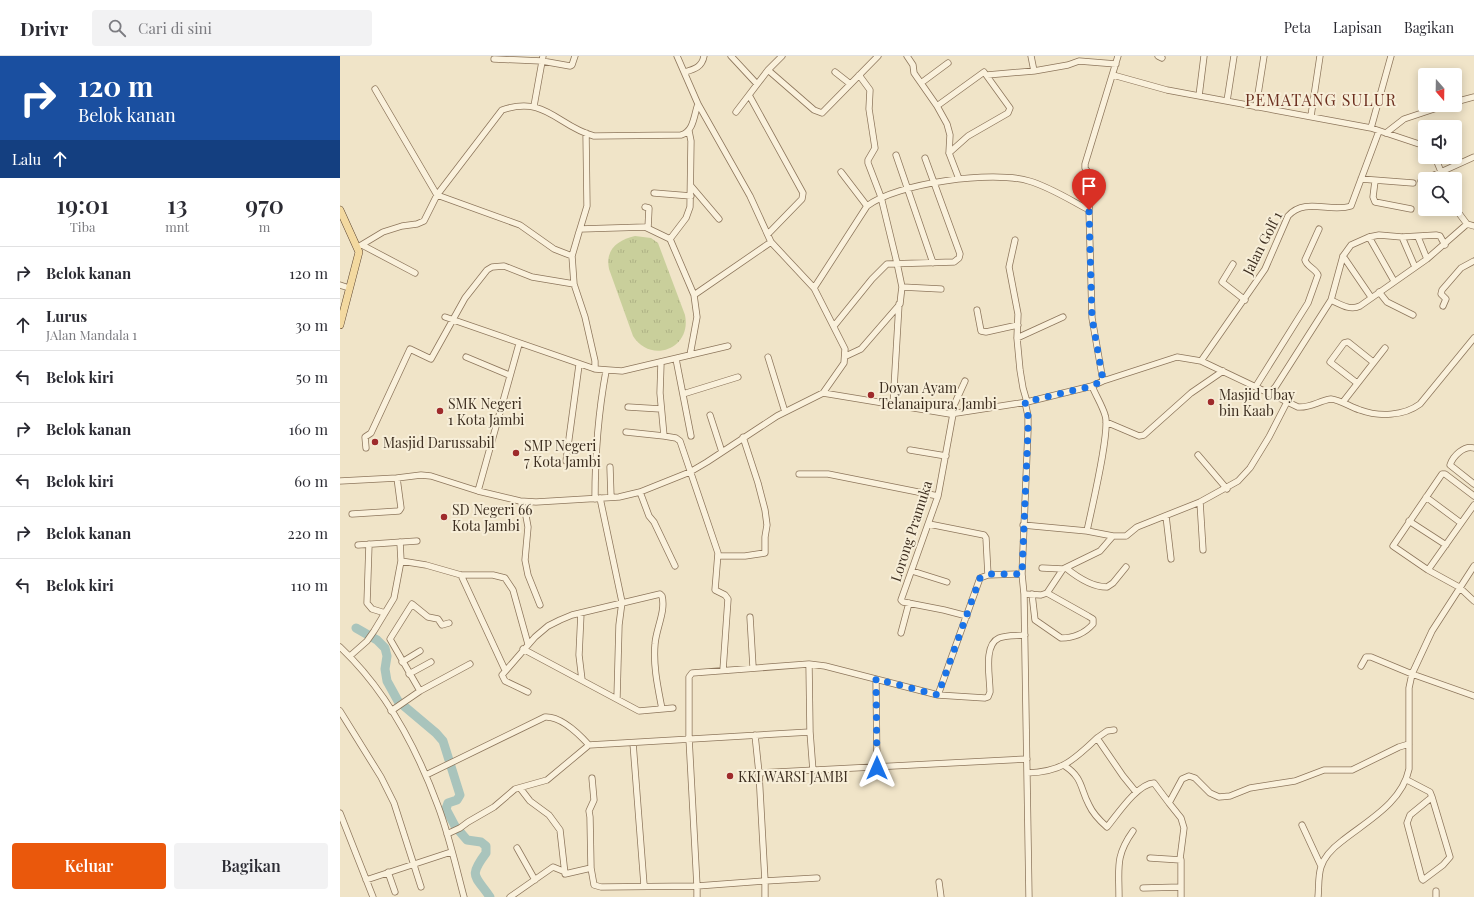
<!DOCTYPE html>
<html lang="id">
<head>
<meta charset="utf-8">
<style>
	:root { --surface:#fff; --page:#f2f2f3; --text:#2b2b33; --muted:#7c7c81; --line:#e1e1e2; --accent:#ea580c }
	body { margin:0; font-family:"Playfair Display",serif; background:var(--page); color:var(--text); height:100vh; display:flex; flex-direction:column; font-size:15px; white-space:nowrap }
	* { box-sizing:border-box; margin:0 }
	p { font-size:13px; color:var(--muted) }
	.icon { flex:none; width:22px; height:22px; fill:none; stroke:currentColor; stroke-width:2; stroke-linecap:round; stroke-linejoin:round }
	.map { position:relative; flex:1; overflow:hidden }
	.sheet { display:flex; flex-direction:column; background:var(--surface); width:340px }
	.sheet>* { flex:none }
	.banner { background:#1a4fa0; color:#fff; overflow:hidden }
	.needle { width:26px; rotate:160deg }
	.buttons { position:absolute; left:1078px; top:12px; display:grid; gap:8px }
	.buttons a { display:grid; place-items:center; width:44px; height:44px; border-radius:4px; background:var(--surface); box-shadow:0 2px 10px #0003; font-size:20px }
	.pin { position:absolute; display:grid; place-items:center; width:34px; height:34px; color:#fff; margin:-41px -17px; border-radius:50% 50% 50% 0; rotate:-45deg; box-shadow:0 0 4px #0007 }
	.pin .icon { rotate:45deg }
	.me { position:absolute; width:44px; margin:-22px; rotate:0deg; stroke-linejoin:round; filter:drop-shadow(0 0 3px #0008) }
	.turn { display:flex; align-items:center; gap:14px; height:84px; padding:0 12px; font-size:18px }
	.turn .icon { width:52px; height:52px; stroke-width:2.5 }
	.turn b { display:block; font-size:28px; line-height:34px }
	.then { display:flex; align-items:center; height:38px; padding:0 12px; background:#0003; gap:8px; font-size:15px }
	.eta { display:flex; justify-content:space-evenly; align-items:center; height:68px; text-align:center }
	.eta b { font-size:24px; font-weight:600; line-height:28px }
	.button { display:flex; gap:8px; margin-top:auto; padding:8px 12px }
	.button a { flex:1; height:46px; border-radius:4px; background:var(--accent); color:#fff; font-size:16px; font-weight:600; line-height:46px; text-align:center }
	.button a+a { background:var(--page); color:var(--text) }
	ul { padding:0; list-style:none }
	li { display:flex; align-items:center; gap:12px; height:52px; padding:0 12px; border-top:1px solid var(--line) }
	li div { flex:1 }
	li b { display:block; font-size:15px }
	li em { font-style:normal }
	header { display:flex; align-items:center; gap:24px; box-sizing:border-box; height:56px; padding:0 20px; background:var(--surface); border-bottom:1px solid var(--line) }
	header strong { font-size:19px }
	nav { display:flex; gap:22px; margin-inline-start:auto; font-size:14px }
	.search { width:280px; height:36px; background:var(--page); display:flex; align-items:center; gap:10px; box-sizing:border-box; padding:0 14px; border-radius:4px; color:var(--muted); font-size:15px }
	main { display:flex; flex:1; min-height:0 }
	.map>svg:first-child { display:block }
	.grass { fill:url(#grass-tufts) }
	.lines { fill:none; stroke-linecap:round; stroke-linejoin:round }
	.river { stroke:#a9c4bc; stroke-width:9 }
	.minor-casing { stroke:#8d765c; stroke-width:7 }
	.major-casing { stroke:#5b4430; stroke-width:8 }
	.minor { stroke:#faf1dc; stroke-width:5.5 }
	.major { stroke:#f3d9a0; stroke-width:7 }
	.route { stroke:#1a73e8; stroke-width:7; stroke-dasharray:0 12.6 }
	.poi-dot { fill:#9e2a2b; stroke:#f7eed8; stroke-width:1.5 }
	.labels { text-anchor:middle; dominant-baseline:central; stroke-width:4; stroke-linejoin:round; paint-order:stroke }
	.street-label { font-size:14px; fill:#3d2e20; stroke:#f7eed8 }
	.poi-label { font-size:14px; fill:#3d2e20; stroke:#f7eed8; text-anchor:start }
	.quarter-label { font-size:16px; letter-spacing:1px; fill:#6b2e1e; stroke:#f7eed8 }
</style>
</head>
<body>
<header>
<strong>Drivr</strong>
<div class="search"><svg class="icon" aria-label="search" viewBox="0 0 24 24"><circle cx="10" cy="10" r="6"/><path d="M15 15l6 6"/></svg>Cari di sini</div>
<nav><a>Peta</a><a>Lapisan</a><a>Bagikan</a></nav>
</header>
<main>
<section class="sheet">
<div class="banner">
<div class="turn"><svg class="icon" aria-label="right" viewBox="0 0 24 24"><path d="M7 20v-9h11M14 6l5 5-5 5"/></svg><div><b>120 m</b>Belok kanan</div></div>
<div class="then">Lalu<svg class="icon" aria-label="ahead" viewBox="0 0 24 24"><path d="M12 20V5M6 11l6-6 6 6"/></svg></div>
</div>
<div class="eta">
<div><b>19:01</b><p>Tiba</p></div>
<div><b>13</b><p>mnt</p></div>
<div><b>970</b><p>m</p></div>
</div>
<ul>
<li><svg class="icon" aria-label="right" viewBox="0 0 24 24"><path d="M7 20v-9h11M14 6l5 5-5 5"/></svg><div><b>Belok kanan</b></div><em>120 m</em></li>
<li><svg class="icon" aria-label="ahead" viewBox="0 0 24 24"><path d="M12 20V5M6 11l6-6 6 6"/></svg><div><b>Lurus</b><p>JAlan Mandala 1</p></div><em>30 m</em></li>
<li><svg class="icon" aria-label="left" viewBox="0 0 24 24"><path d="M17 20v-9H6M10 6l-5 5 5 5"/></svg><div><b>Belok kiri</b></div><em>50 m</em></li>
<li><svg class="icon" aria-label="right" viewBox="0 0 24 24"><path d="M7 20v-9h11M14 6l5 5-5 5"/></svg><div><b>Belok kanan</b></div><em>160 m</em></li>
<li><svg class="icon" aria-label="left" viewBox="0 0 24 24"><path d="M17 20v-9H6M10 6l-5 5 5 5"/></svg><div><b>Belok kiri</b></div><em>60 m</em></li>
<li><svg class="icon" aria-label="right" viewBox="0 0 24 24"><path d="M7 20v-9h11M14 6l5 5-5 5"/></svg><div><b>Belok kanan</b></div><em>220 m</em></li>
<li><svg class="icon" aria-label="left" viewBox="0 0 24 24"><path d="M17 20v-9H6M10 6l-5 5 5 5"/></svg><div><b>Belok kiri</b></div><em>110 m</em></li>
</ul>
<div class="button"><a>Keluar</a><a>Bagikan</a></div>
</section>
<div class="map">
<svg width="1134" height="841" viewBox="0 0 1134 841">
	<defs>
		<pattern id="grass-tufts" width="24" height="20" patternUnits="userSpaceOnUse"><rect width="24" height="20" fill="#c9cf9b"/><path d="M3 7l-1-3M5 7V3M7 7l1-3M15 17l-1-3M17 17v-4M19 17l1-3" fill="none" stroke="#aeb285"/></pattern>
	</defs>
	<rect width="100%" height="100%" fill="#f0e4c8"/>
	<path class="grass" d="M 295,180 L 311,182 L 318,187 L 345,259 C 352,293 310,308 293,280 L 269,213 C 265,193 278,184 295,180 Z"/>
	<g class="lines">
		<path class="river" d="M 16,572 L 37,584 L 45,592 L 47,600 L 45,613 L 47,625 L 58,645 L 96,677 L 103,685 L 120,739 L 117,744 L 108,747 L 106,753 L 115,770 L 127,784 L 141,786 L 146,790 L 146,797 C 128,821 135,819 150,841"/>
		<defs>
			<path id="minor" d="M 337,0 L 358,48 L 410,140 L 431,186 L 474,232 L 505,293 L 504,307 L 483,337
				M 391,0 L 417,28
				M 567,0 L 573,9 L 574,17 L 597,50 L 607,68 L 610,79 L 609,97 L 619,123
				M 691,0 L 694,15
				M 818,0 L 822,2
				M 154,3 L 202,5 L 230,10 L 232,9 L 235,0
				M 428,14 L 474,54 L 482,57 L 538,0
				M 345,16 C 355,13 362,11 364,0
				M 495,16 L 509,27
				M 647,19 L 694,15 L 728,9 L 739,5 L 776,8
				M 773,19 L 827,34 L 1031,72 L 1085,90
				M 581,27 L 608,7
				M 35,33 L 97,139 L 180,169 L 214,193 L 232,200
				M 409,39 L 463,137 L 462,143 L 428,178
				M 859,40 L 864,0
				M 887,45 L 894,0
				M 1115,46 L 1134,41
				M 194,50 L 203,0
				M 597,50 L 644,16 L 670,52 L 668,57 L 628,80 L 609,97
				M 916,51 L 924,0
				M 396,56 L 428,14 L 442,0
				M 971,60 L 980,0
				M 1031,72 L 1051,0
				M 1046,77 L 1064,63 L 1106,49
				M 556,99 L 593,207
				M 1095,101 L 1104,123
				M 501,116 L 527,150
				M 1021,123 L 1073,127
				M 1035,125 L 1033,141 L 1035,146 L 1071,153
				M 1081,125 L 1134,101
				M 351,130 L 379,163
				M 314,137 L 351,140
				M 305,151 L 309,152 L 308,172
				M 1115,152 L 1127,168 L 1134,170
				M 240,173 L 247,150 L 246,77
				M 1029,181 L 1054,225
				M 1062,181 L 1075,211
				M 1078,181 L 1087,203
				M 330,183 L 346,162 L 350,151 L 351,85 L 349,75
				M 675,184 L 669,211 L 678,258 L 677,282 L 680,314 L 683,332 L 687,346
				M 22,189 L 75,217
				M 18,191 L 43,176 L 62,170 L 77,168 L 84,165 L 97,139 L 162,54 C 206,39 217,70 254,80 L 341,79 C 354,76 354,58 358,48
				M 1003,200 L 1031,241
				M 893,208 L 882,226 L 905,244
				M 0,229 L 6,231
				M 562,231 L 601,233
				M 474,232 L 527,150 C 557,127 653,114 689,125 C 710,131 730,144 749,154
				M 1039,236 L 1047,246 L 1073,259
				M 354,239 L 431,186
				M 991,244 C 1000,248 1010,255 1020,250 L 1087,203 L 1127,168
				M 1103,250 L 1106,243 L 1101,238 L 1102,234 L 1121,212 L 1134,205
				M 637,254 L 641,275 L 646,276 L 678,269
				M 105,261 L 255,313 L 255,305 L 245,261 L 234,228 L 232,200 L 239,176 L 240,173 L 305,171 L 330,183 L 354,239 L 357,261 L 350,299
				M 494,270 L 532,223 L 547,208 L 614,206 L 619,202 L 620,198 L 585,102
				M 677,282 L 723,261
				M 506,300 L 521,293 L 560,248 L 561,239 L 562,231 L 557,207 L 541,141 L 528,107 L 528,104 L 535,92 L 529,53 L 530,34 L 519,19
				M 126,301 L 169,319
				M 428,301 L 445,356
				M 336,303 L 351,380
				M 861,305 L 925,213 L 948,160 C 965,141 990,157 1011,150 L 1039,75
				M 321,307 L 320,337 L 324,380 L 336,382 L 340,385 L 378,497 L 375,534 L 385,539 L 388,543 L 383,614
				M 255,313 L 282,315 L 388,290
				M 763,325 L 752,262 L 749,154 L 753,123 L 745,112 L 745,108 L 778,0
				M 1017,327 L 990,306 L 1004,287 L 1008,286 L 1033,306
				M 916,330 L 968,247 L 978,219 C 975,212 967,211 965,204 L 979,173
				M 930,337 L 936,330 L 991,244 L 1003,200 L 1011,189 L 1029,181 L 1039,179 L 1062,181 L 1096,179 L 1100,180 L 1105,189
				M 343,338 L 398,321
				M 685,346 L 688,360 L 688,374 L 682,518 L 684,538 L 689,841
				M 1003,346 L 1045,292
				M 553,349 L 559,248
				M 288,351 L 321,353
				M 610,358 L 625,325
				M 613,358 L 598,440 L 561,544 L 563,546 L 604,554 L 627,560
				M 370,359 L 382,396
				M 766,366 L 799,380 L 804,379 L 851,337 L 883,315
				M 286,376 L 324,380
				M 26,392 L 25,381 L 31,377 L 70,293 L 91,303 L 125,242 L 147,214 L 152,211 L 164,210 L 192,221 L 234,228
				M 1134,392 C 1124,389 1113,400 1110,409 L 1134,428
				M 570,394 L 606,400
				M 858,399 L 887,433
				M 226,405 L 239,309
				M 270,411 L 271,441
				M 459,418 L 488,418 L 598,440
				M 0,425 L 57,422 L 81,419 L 91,420 L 138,435 L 180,445 L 196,446 L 279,441 L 300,436 L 350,416 L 367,406 L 437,360 L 483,337 L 610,358 L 687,346 L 752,330 L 763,325 L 837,301 L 861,305 L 958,351 C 971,352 978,345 991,343 C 1001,344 1010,351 1020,354 C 1039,361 1064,360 1080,348 L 1134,282
				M 138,435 L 179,288
				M 300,436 L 309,460 L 314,466 L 335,510
				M 1134,440 L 1105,418 L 1102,418 L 1053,490 L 1088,514 L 1119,531 L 1134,545
				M 1086,441 L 1121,467
				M 260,442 L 282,546 L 279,569 L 277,642
				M 255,443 C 255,399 258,358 266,315
				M 180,445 L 186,460 L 188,471 L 185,504 L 188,519 L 200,549
				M 860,446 L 863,494
				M 12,458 L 59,455 L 61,452 L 57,422
				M 826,460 L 831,503
				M 1069,465 L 1106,489
				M 589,468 L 644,479 L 646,482 L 648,519
				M 683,469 L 747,475 L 773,480
				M 747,475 C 751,455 771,373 765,359 C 762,349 756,340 752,330
				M 29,488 L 27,547 L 32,553 L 45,557
				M 18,489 L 77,485
				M 379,500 L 405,500 L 425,497 L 425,481 L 427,469 L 425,454 L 418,427 L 403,381
				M 61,505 L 86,509 L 121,519 L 153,519 L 165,522 L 173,534 L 188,588
				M 702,512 L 723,513
				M 726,512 C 737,521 752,531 767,531 L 773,527 L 786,511
				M 1088,514 L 1134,449
				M 572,515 L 607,526
				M 121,519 L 165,614
				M 684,538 L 701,539 L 707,537 L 723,513 L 760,495 L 773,480 L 786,480 L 797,471 L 860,446 L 898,425 L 910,412 L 929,381 L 947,346
				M 692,538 L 695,564 L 721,582 C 733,582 745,577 753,568 L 753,563 L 748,560 L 707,537
				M 241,557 L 239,599 L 242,624
				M 410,561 L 413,611
				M 561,577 L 569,547
				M 0,591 C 45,633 77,693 98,750 C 109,779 116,811 124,841
				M 183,593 L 299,655 L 333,652
				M 10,600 L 27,585 L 34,575 L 54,542 L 61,505 L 60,486
				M 62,606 L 80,595
				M 469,608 L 470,676 L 473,715
				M 1021,610 L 1026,601 L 1031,601 L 1072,618 L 1134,640
				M 69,618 L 91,606
				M 536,623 L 537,712
				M 80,635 L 50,583 L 72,548 L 88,561 L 98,563 L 102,569 L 109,567
				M 188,636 L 165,625 L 162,619 L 195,581 L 208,570 L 220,564 L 232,559 L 320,538 L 322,540 C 326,555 316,573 315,588 C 313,610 318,632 322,653
				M 598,639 L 640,522 L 648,519 L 682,518
				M 0,655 L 41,721 L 54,747 L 81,831
				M 51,655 L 80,635 L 130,608
				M 415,679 L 419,717
				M 757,682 L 767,675 L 774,674
				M 293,687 L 304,829
				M 725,710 C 743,722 740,732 749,749 C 753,758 759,764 767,771 C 777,759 797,728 814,727 L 829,747
				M 687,717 C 721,716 733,705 757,682 L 783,720 L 796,736
				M 86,719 L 205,661 C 221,660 239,678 249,689
				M 252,722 L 254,744 L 249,755 L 250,761 L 251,812 L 254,829 L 261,831 L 357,830 L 349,682 L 349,621 L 352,617 L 469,608 L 485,610 L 598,639 L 645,642 L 648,641 L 650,636 C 650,621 643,589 659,582 C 667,579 677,580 685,579
				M 1067,724 L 1090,736 L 1092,741
				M 180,732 L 190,745 L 209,759 L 220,774 L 225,818 L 251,812
				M 1092,741 L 1110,801 L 1103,809 L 1083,824 L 1082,823 L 1067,767 L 1070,759 Z
				M 0,757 L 33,841
				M 962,769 L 981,810
				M 107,778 L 120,772 L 128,766 L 154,751 L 175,733 L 207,724 L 249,689 L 470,676
				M 177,792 L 195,824
				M 810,802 L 841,804 L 841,841
				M 840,803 L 844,772 L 841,762 L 829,747 L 842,723 L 849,720 L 855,722 L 870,737 L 879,741 L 890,740 L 910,732 L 955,725 L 984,714 L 1012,714 L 1059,691 L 1069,688
				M 48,816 L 55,836
				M 477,822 L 425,825 L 419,717 L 687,703
				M 26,824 L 111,796
				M 599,826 L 601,841
				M 803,832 L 841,831
				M 170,841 L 213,811 L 223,815
				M 357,841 L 357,830 L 425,825 L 425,841
				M 779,841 C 779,812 775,800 793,775
				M 978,841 C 979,831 978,820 981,811 C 984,801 994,791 1002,785 C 1027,765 1062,747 1069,713 L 1069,632 L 1072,618 L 1092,575 L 1134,510
				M 1096,841 L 1096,835"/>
			<path id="major" d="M 0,154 L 19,196 L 0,269"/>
		</defs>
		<use href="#minor" class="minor-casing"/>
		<use href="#major" class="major-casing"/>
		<use href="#minor" class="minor"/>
		<use href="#major" class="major"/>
	</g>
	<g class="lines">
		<path class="route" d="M 537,712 L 536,623 L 598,639 L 640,522 L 648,518 L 682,518 L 688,374 L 688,360 L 685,346 L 752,330 L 763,324 L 752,262 L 749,154"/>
	</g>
	<g class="poi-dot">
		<circle cx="531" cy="339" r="4"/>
		<circle cx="871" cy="346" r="4"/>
		<circle cx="100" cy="355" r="4"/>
		<circle cx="35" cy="386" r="4"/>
		<circle cx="176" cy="397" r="4"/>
		<circle cx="104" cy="461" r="4"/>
		<circle cx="390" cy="720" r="4"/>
	</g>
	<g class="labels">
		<g class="street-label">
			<text transform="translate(922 187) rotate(-63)">Jalan Golf 1</text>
			<text transform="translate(571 475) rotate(-72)">Lorong Pramuka</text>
		</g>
		<g class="poi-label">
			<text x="539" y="331">Doyan Ayam<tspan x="539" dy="16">Telanaipura, Jambi</tspan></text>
			<text x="879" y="338">Masjid Ubay<tspan x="879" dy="16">bin Kaab</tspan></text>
			<text x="108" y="347">SMK Negeri<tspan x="108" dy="16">1 Kota Jambi</tspan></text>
			<text x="43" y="386">Masjid Darussabil</text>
			<text x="184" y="389">SMP Negeri<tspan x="184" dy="16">7 Kota Jambi</tspan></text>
			<text x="112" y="453">SD Negeri 66<tspan x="112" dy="16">Kota Jambi</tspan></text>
			<text x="398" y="720">KKI WARSI JAMBI</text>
		</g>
		<g class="quarter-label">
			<text x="981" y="43">PEMATANG SULUR</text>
		</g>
	</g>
</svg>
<div class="buttons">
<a><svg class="needle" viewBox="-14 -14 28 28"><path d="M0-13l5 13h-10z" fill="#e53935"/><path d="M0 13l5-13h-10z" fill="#7c7c81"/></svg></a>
<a><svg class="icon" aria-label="sound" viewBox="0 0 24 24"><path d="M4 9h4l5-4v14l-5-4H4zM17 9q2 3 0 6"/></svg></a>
<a><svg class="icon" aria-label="search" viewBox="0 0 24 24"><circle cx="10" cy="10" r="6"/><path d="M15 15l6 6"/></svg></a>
</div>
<div class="pin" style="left:749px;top:154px;background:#d93025"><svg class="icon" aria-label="arrive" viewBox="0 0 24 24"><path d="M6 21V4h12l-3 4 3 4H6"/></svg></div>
<svg class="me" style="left:537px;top:712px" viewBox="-20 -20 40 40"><path d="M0-17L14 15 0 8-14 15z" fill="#1a73e8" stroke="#fff" stroke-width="4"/></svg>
</div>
</main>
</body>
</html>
